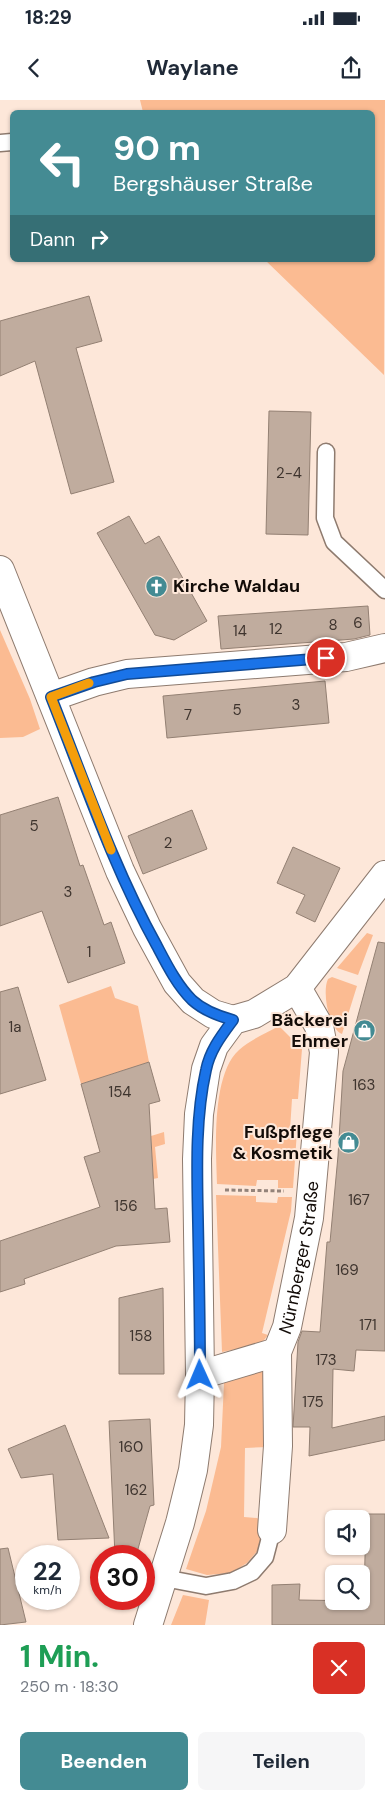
<!DOCTYPE html>
<html lang="de">
<head>
<meta charset="utf-8">
<style>
	:root { --surface:#fff; --page:#f6f6f7; --text:#1f2937; --muted:#747a83; --accent:#448b93 }
	body { margin:0; font-family:"DM Sans",sans-serif; background:var(--page); color:var(--text); height:100vh; display:flex; flex-direction:column; font-size:19px; white-space:nowrap }
	* { box-sizing:border-box; margin:0 }
	p { font-size:16px; color:var(--muted) }
	.icon { flex:none; width:28px; height:28px; fill:none; stroke:currentColor; stroke-width:2; stroke-linecap:round; stroke-linejoin:round }
	.map { position:relative; height:1525px; overflow:hidden }
	.panel { display:flex; flex-direction:column; background:var(--surface); flex:1 }
	.panel>* { flex:none }
	.top-card { position:absolute; left:10px; top:10px; width:365px; height:152px; border-radius:8px; box-shadow:0 1px 4px #0004; background:#448b93; color:#fff; overflow:hidden }
	.tools { position:absolute; left:325px; top:1410px; display:grid; gap:10px }
	.tools a { display:grid; place-items:center; width:45px; height:45px; border-radius:8px; background:var(--surface); box-shadow:0 1px 4px #0004; font-size:25px }
	.speed { position:absolute; left:15px; top:1445px; display:flex; gap:10px; font-size:25px; font-weight:700; text-align:center }
	.speed>* { display:grid; place-content:center; width:65px; height:65px; border-radius:50%; background:var(--surface); box-shadow:0 1px 4px #0004; line-height:1 }
	.speed small { font-size:12px; font-weight:400 }
	.speed .limit { border:8px solid #d22; background:#fff; color:#111 }
	.pin { position:absolute; display:grid; place-items:center; width:42px; height:42px; color:#fff; margin:-21px; border:2px solid #fff; border-radius:50%; box-shadow:0 1px 5px #0007 }
	.me { position:absolute; width:55px; margin:-28px; rotate:359deg; stroke-linejoin:round; filter:drop-shadow(0 0 4px #0008) }
	.turn { display:flex; align-items:center; gap:18px; height:105px; padding:0 20px; font-size:22px }
	.turn .icon { width:65px; height:65px; stroke-width:2.5 }
	.turn b { display:block; font-size:35px; line-height:42px }
	.then { display:flex; align-items:center; height:48px; padding:0 20px; background:#0003; gap:10px; font-size:19px }
	.round { display:grid; place-items:center; flex:none; width:52px; height:52px; border-radius:8px; background:var(--page) }
	.overview { display:flex; align-items:center; justify-content:space-between; height:85px; padding:0 20px }
	h1 { font-size:30px; font-weight:700; line-height:38px; color:#1e9e55 }
	.button { display:flex; gap:10px; margin-top:auto; padding:10px 20px }
	.button a { flex:1; height:58px; border-radius:8px; background:var(--accent); color:#fff; font-size:20px; font-weight:700; line-height:58px; text-align:center }
	.button a+a { background:var(--page); color:var(--text) }
	.status { display:flex; justify-content:space-between; align-items:center; height:35px; padding:0 25px; background:var(--surface); direction:ltr }
	.status svg { height:14px; fill:currentColor }
	header { display:flex; justify-content:space-between; align-items:center; height:65px; padding:0 20px; background:var(--surface); font-size:22px; font-weight:700 }
	.map>svg:first-child { display:block }
	.green { fill:#fbbb92 }
	.building { fill:#c0ac9e; stroke:#938073 }
	.lines { fill:none; stroke-linecap:round; stroke-linejoin:round }
	.lane-casing { stroke:#8e7b6f; stroke-width:19 }
	.street-casing { stroke:#8e7b6f; stroke-width:30 }
	.path { stroke:#93837a; stroke-width:3; stroke-dasharray:4 2.5; stroke-linecap:butt }
	.lane { stroke:#fff; stroke-width:16 }
	.street { stroke:#fff; stroke-width:28 }
	.route-casing { stroke:#114b97; stroke-width:12 }
	.route { stroke:#1a73e8; stroke-width:9 }
	.slow { stroke:#f59e0b; stroke-width:9 }
	.labels { text-anchor:middle; dominant-baseline:central; stroke-width:4; stroke-linejoin:round; paint-order:stroke }
	.number-label { font-size:15px; fill:#3e342e }
	.poi-label { font-size:18px; font-weight:bold; fill:#130c08; stroke:#fde7d9; text-anchor:end }
	.street-label { font-size:18px; fill:#130c08; stroke:#fde7d9 }
</style>
</head>
<body>
<div class="status"><b>18:29</b><svg viewBox="0 0 49 12"><path d="M0 12V9h3v3zM5 12V6h3v6zM10 12V3h3v9zM15 12V0h3v12zM26 1h20v11H26zM47 4h2v5h-2z"/></svg></div>
<header><svg class="icon" aria-label="back" viewBox="0 0 24 24"><path d="M15 5l-7 7 7 7"/></svg>Waylane<svg class="icon" aria-label="share" viewBox="0 0 24 24"><path d="M12 15V3M7 8l5-5 5 5M5 13v7h14v-7"/></svg></header>
<div class="map">
<svg width="385" height="1525" viewBox="0 0 385 1525">
	<rect width="100%" height="100%" fill="#fde7d9"/>
	<path class="green" d="M 140,0 L 385,0 L 384,275 L 265,160 L 372,160 L 372,12 L 143,12 Z
		M 0,530 L 30,599 L 40,629 L 23,637 L 0,638 Z
		M 367,833 L 373,835 L 358,875 L 337,868 Z
		M 332,877 L 357,886 L 342,934 C 328,928 322,891 328,879 Z
		M 111,886 L 115,898 L 138,906 L 149,962 L 81,984 L 59,905 Z
		M 279,926 L 302,949 L 298,999 L 292,999 L 290,1030 L 297,1031 L 293,1088 L 278,1088 L 278,1080 L 257,1080 L 256,1086 L 217,1084 C 216,1050 211,975 239,950 C 250,940 266,933 279,926 Z
		M 164,1032 L 165,1044 L 155,1047 L 158,1078 L 153,1079 L 151,1036 Z
		M 216,1095 L 256,1096 L 256,1102 L 277,1103 L 278,1097 L 292,1097 L 291,1111 L 262,1233 L 268,1235 L 261,1244 L 222,1252 Z
		M 263,1271 L 268,1275 L 268,1347 L 245,1348 L 244,1417 L 257,1418 L 263,1422 L 260,1448 L 247,1463 L 231,1473 L 207,1475 L 186,1469 L 206,1411 L 221,1347 L 224,1283 Z
		M 183,1495 L 209,1500 L 205,1525 L 171,1525 Z"/>
	<path class="building" d="M 89,196 L 102,241 L 76,248 L 114,382 L 71,394 L 35,261 L 0,276 L 0,221 Z
		M 269,311 L 311,312 L 308,435 L 266,434 Z
		M 129,416 L 145,444 L 159,436 L 207,521 L 174,540 L 155,535 L 97,433 Z
		M 368,506 L 370,535 L 354,539 L 221,549 L 218,516 Z
		M 325,581 L 329,623 L 167,638 L 163,596 Z
		M 58,697 L 80,766 L 83,765 L 104,825 L 111,822 L 125,863 L 68,883 L 42,811 L 0,826 L 0,715 Z
		M 192,710 L 207,749 L 143,774 L 128,736 Z
		M 293,747 L 340,768 L 315,822 L 296,813 L 305,795 L 277,783 Z
		M 378,842 L 385,843 L 385,1251 L 356,1250 L 354,1271 L 333,1269 L 332,1328 L 385,1316 L 385,1340 L 309,1356 L 310,1327 L 293,1327 L 298,1242 L 302,1231 L 320,1232 L 327,1142 L 330,1142 L 338,1056 L 343,971 Z
		M 18,887 L 46,980 L 0,994 L 0,892 Z
		M 149,962 L 160,1001 L 149,1004 L 155,1109 L 167,1108 L 170,1142 L 116,1146 L 24,1179 L 25,1184 L 0,1192 L 0,1141 L 100,1107 L 84,1057 L 100,1052 L 81,984 Z
		M 163,1188 L 164,1274 L 119,1274 L 119,1198 Z
		M 150,1319 L 154,1405 L 150,1406 L 136,1456 L 115,1456 L 109,1321 Z
		M 65,1325 L 109,1438 L 58,1440 L 53,1374 L 21,1378 L 8,1349 Z
		M 366,1414 L 385,1414 L 385,1525 L 272,1525 L 272,1485 L 300,1484 L 299,1500 L 361,1501 L 364,1499 Z
		M 8,1448 L 26,1522 L 0,1525 L 0,1449 Z"/>
	<g class="lines">
		<defs>
			<path id="lane" d="M 0,43 L 12,42
				M 326,352 L 325,418 L 334,442 L 385,490
				M 164,1478 L 206,1486 L 233,1481 L 252,1472 L 265,1457 L 272,1430"/>
			<g id="street">
				<path d="M 0,470 L 120,771 L 147,828 L 177,883 L 193,901 L 213,914 L 233,920"/>
				<path d="M 51,597 L 94,582 L 127,574 L 346,557 L 385,548"/>
				<path d="M 200,1275 L 277,1252"/>
				<path id="s1" d="M 272,1430 L 278,1346 L 277,1252 L 287,1227 L 309,1118 L 324,952 L 319,926 L 297,888"/>
				<path d="M 148,1525 L 180,1423 L 193,1370 L 199,1325 L 200,1275 L 197,1059 L 199,1014 L 206,969 L 214,946 L 233,920 L 254,914 L 297,888 L 385,775"/>
			</g>
		</defs>
		<use href="#lane" class="lane-casing"/>
		<use href="#street" class="street-casing"/>
		<path class="path" d="M 225,1090 L 284,1091"/>
		<use href="#lane" class="lane"/>
		<use href="#street" class="street"/>
	</g>
	<g class="lines">
		<defs>
			<path id="route" d="M 200,1275 C 200,1224 199,1173 198,1122 C 197,1071 195,1019 206,970 C 210,950 222,935 233,920 C 218,916 204,911 192,900 C 177,885 167,865 157,846 C 113,767 84,680 51,597 L 94,582 L 127,574 L 326,558"/>
		</defs>
		<use href="#route" class="route-casing"/>
		<use href="#route" class="route"/>
		<path class="slow" d="M 89,583 L 51,597 L 111,750"/>
	</g>
	<defs>
		<symbol id="church-disc" viewBox="-11 -11 22 22"><circle r="9.5" fill="#448b93" stroke="#fde7d9"/><path d="M-1.2-6h2.4v3.5h3.3v2.4h-3.3V6h-2.4V-.1h-3.3v-2.4h3.3Z" fill="#fff"/></symbol>
		<symbol id="shop-disc" viewBox="-11 -11 22 22"><circle r="9.5" fill="#448b93" stroke="#fde7d9"/><path d="M-5-2.5h2.3a2.7 3.5 0 0 1 5.4 0H5L5.5 6h-11ZM-1.5-2.5h3a1.5 2.3 0 0 0-3 0Z" fill="#fff"/></symbol>
	</defs>
	<g fill-rule="evenodd">
		<use href="#church-disc" x="144" y="474" width="25" height="25"/>
		<use href="#shop-disc" x="352" y="918" width="25" height="25"/>
		<use href="#shop-disc" x="336" y="1030" width="25" height="25"/>
	</g>
	<g class="labels">
		<g class="number-label">
			<text x="289" y="373">2-4</text>
			<text x="358" y="523">6</text>
			<text x="333" y="525">8</text>
			<text x="276" y="529">12</text>
			<text x="240" y="531">14</text>
			<text x="296" y="605">3</text>
			<text x="237" y="610">5</text>
			<text x="188" y="615">7</text>
			<text x="34" y="726">5</text>
			<text x="168" y="743">2</text>
			<text x="68" y="792">3</text>
			<text x="89" y="852">1</text>
			<text x="15" y="927">1a</text>
			<text x="364" y="985">163</text>
			<text x="120" y="992">154</text>
			<text x="359" y="1100">167</text>
			<text x="126" y="1106">156</text>
			<text x="347" y="1170">169</text>
			<text x="368" y="1225">171</text>
			<text x="141" y="1236">158</text>
			<text x="326" y="1260">173</text>
			<text x="313" y="1302">175</text>
			<text x="131" y="1347">160</text>
			<text x="136" y="1390">162</text>
		</g>
		<g class="poi-label">
			<text x="173" y="486" text-anchor="start">Kirche Waldau</text>
			<text x="348" y="920">Bäckerei<tspan x="348" dy="21">Ehmer</tspan></text>
			<text x="333" y="1032">Fußpflege<tspan x="333" dy="21">&amp; Kosmetik</tspan></text>
		</g>
		<g class="street-label">
			<text stroke="none"><textPath href="#s1" startOffset="276">Nürnberger Straße</textPath></text>
		</g>
	</g>
</svg>
<div class="tools">
<a><svg class="icon" aria-label="sound" viewBox="0 0 24 24"><path d="M4 9h4l5-4v14l-5-4H4zM17 9q2 3 0 6"/></svg></a>
<a><svg class="icon" aria-label="search" viewBox="0 0 24 24"><circle cx="10" cy="10" r="6"/><path d="M15 15l6 6"/></svg></a>
</div>
<div class="speed"><div>22<small>km/h</small></div><div class="limit">30</div></div>
<div class="pin" style="left:326px;top:558px;background:#d93025"><svg class="icon" aria-label="arrive" viewBox="0 0 24 24"><path d="M6 21V4h12l-3 4 3 4H6"/></svg></div>
<svg class="me" style="left:200px;top:1275px" viewBox="-20 -20 40 40"><path d="M0-17L14 15 0 8-14 15z" fill="#1a73e8" stroke="#fff" stroke-width="4"/></svg>
<div class="top-card">
<div class="turn"><svg class="icon" aria-label="left" viewBox="0 0 24 24"><path d="M17 20v-9H6M10 6l-5 5 5 5"/></svg><div><b>90 m</b>Bergshäuser Straße</div></div>
<div class="then">Dann<svg class="icon" aria-label="right" viewBox="0 0 24 24"><path d="M7 20v-9h11M14 6l5 5-5 5"/></svg></div>
</div>
</div>
<section class="panel">
<div class="overview"><div><h1>1 Min.</h1><p>250 m · 18:30</p></div><a class="round" style="background:#d93025;color:#fff"><svg class="icon" aria-label="close" viewBox="0 0 24 24"><path d="M6 6l12 12M18 6L6 18"/></svg></a></div>
<div class="button"><a>Beenden</a><a>Teilen</a></div>
</section>
</body>
</html>
